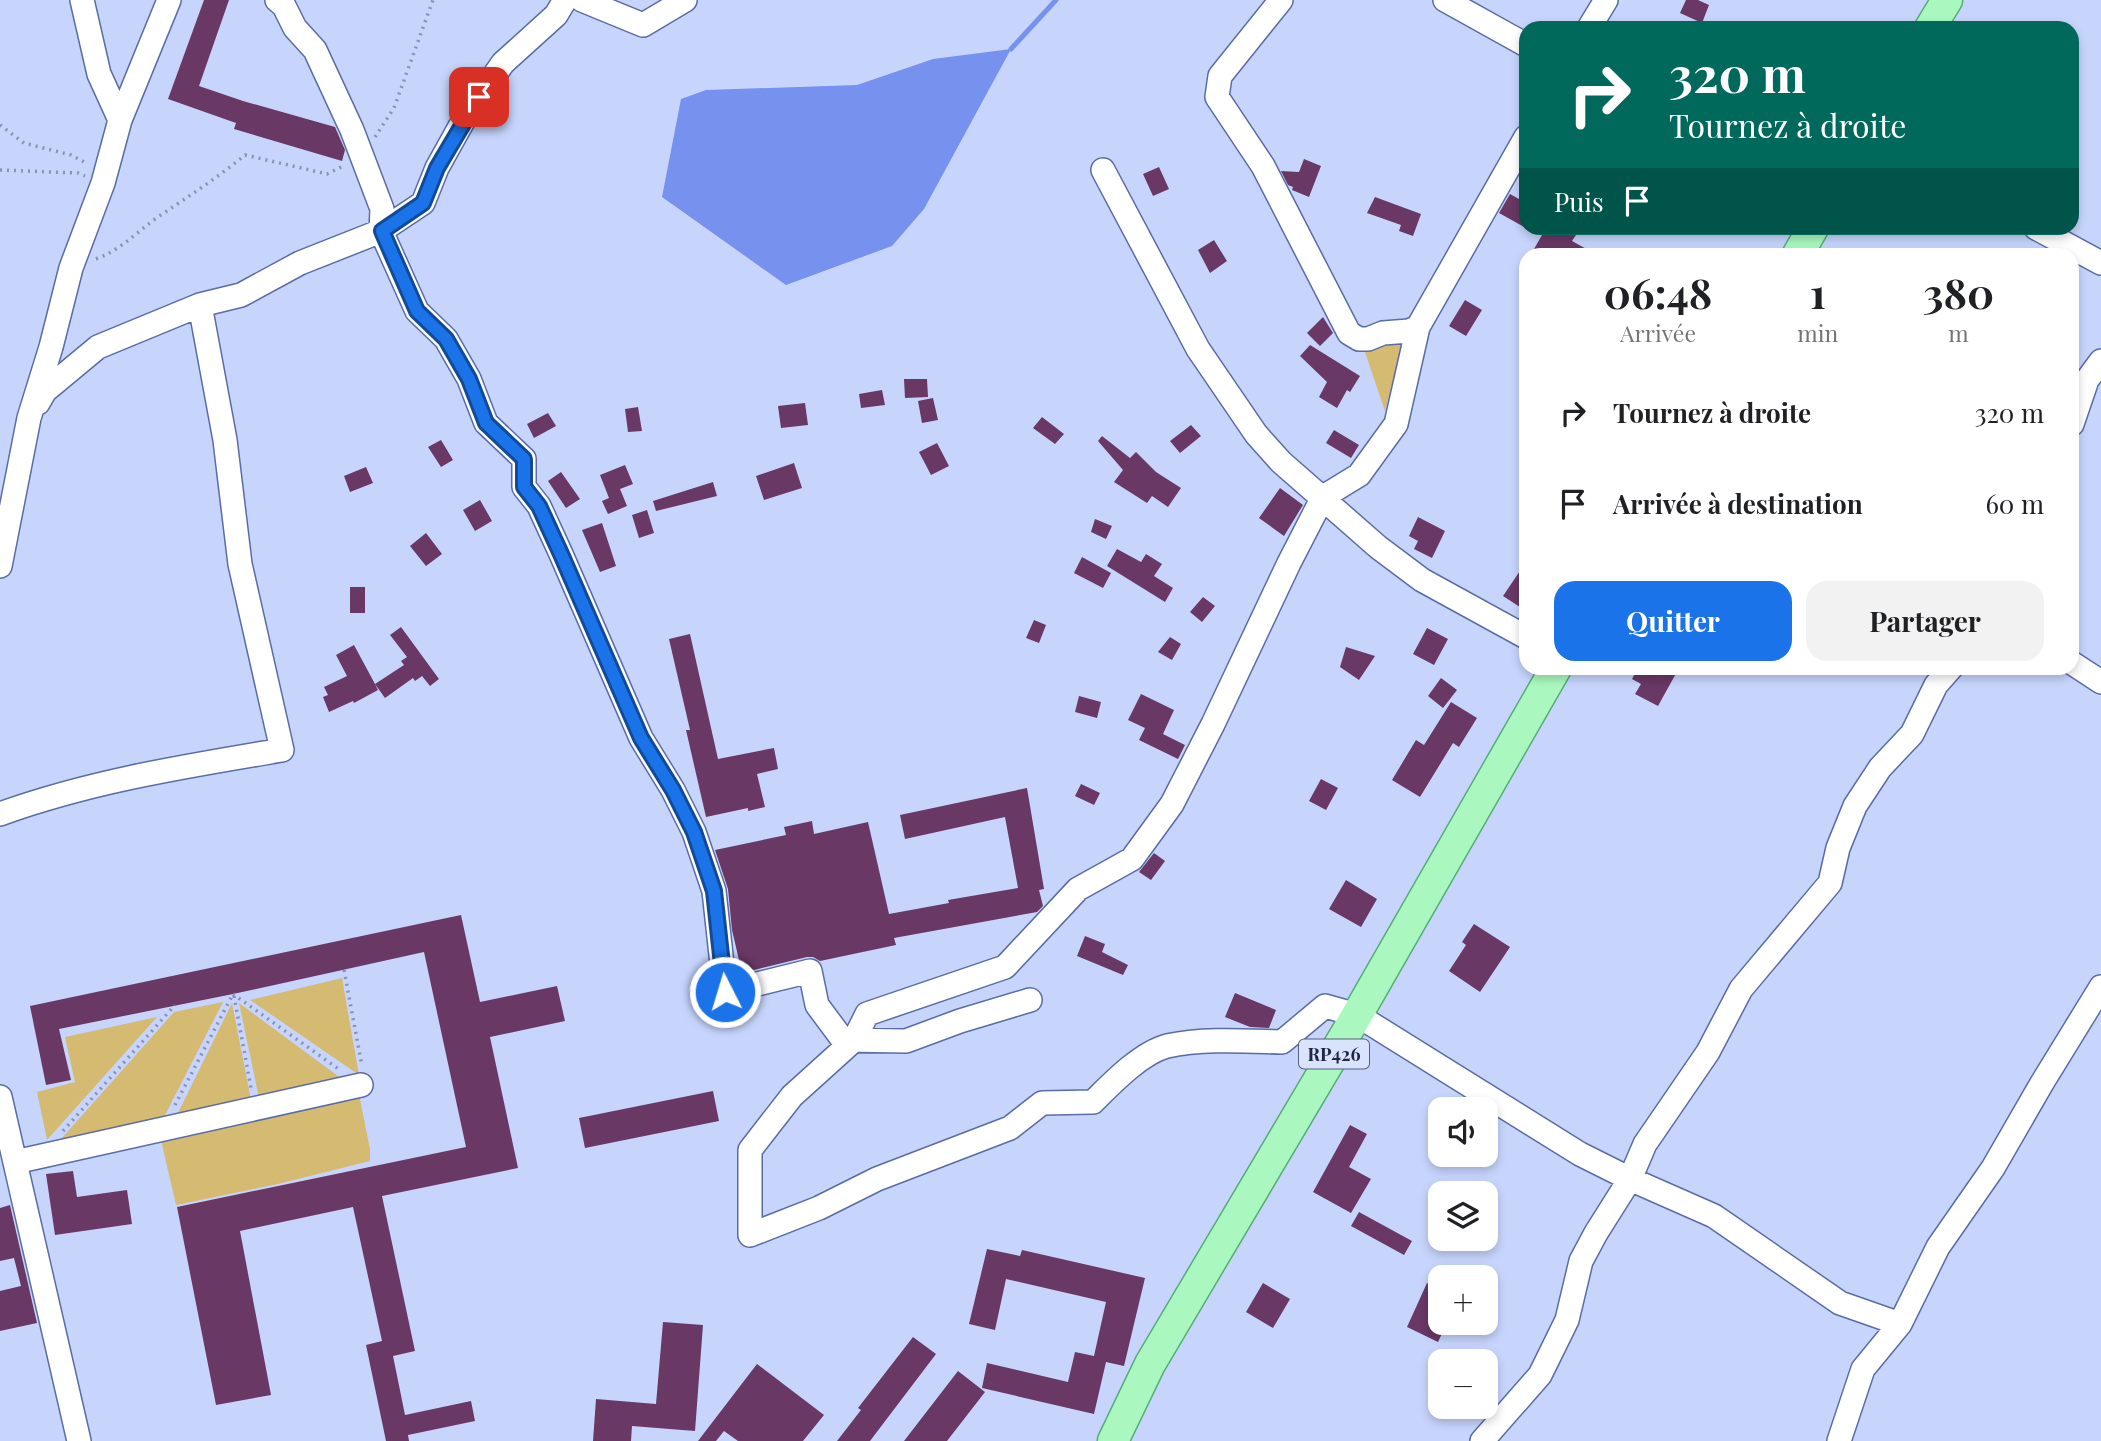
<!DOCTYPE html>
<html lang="fr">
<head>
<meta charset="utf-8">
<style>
	:root { --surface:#fff; --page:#f2f2f2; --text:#202124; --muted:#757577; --accent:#1a73e8 }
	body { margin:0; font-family:"Playfair Display",serif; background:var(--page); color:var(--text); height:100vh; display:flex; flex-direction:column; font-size:26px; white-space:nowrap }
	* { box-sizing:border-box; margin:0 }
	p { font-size:23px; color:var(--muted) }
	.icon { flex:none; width:38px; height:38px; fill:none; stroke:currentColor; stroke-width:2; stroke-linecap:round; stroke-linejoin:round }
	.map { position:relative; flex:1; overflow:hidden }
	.panel { position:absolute; left:1519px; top:248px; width:560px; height:427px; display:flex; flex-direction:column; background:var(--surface); border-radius:21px; box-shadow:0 4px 10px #0003 }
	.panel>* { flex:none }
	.hud { position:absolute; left:1519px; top:21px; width:560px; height:214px; border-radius:21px; box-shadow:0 4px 10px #0003; background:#00695c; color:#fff; overflow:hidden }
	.controls { position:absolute; left:1428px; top:1097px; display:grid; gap:14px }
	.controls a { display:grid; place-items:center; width:70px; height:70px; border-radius:14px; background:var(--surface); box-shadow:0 4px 10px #0003; font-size:35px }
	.pin { position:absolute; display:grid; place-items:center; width:60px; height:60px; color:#fff; margin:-30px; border-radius:14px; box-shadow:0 4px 10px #0006 }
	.me { position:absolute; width:77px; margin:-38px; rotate:355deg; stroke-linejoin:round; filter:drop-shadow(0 0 5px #0008) }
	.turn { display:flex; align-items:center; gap:24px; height:147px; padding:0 35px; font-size:32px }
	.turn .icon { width:91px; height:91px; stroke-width:2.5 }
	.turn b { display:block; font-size:49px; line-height:60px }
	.then { display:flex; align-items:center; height:66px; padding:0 35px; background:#0003; gap:14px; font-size:26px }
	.eta { display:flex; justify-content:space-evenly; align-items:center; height:119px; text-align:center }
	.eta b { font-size:42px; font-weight:700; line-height:49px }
	.action { display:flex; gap:14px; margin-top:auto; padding:14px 35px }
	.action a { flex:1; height:80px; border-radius:21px; background:var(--accent); color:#fff; font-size:28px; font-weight:700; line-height:80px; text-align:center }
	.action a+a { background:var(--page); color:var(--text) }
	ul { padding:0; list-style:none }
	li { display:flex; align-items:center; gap:21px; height:91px; padding:0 35px }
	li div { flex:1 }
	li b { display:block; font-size:26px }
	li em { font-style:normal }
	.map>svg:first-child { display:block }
	.green { fill:#d5ba72 }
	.water { fill:#7691ee }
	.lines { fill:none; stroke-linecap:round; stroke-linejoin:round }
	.stream { stroke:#7691ee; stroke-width:5 }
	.building { fill:#693865 }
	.minor-casing { stroke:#596ca6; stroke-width:26 }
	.major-casing { stroke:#55ad77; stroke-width:33 }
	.path { stroke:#8792b5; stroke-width:3.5; stroke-dasharray:2 5; stroke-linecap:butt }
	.minor { stroke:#fff; stroke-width:23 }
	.major { stroke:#aaf8bf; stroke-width:30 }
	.route-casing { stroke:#114b97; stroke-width:18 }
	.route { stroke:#1a73e8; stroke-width:12 }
	.labels { text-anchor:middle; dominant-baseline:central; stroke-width:7; stroke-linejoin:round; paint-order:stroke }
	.shield { fill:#d9e3fd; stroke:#586079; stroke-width:2 }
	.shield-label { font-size:18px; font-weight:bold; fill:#202841 }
</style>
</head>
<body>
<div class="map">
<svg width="2101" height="1441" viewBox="0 0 2101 1441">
	<rect width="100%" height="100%" fill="#c7d5fd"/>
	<path class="green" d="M 1404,339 L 1385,411 L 1365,352 L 1367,344 Z
		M 342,978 L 359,1075 L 250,1000 Z
		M 223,1002 L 163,1119 L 53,1148 L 174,1012 Z
		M 232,1003 L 251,1100 L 175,1119 Z
		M 239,1003 L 342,1079 L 259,1098 Z
		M 157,1017 L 47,1140 L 37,1092 L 75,1082 L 65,1037 Z
		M 359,1094 L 370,1149 L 370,1161 L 278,1184 L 176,1205 L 160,1136 Z"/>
	<path class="water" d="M 1011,49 L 924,209 L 892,246 L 786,285 L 662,197 L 681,99 L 706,90 L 857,85 L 933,59 Z"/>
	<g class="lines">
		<path class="stream" d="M 1011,49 L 1056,0"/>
	</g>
	<path class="building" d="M 204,0 L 229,0 L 199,86 L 243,101 L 335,127 L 345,150 L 342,161 L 234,129 L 236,123 L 168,99 Z
		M 1686,0 L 1698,0 L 1709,5 L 1702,23 L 1680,13 Z
		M 1304,159 L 1321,166 L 1309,197 L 1292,190 L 1293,187 L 1288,185 L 1281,171 L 1299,172 Z
		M 1159,167 L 1169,189 L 1153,196 L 1143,174 Z
		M 1510,194 L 1526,203 L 1526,228 L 1499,213 Z
		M 1375,197 L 1421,214 L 1413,236 L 1399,231 L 1401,225 L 1367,213 Z
		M 1546,228 L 1569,228 L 1578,232 L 1572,241 L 1599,256 L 1530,256 Z
		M 1214,240 L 1227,261 L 1210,273 L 1198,250 Z
		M 1465,300 L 1482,310 L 1466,336 L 1449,326 Z
		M 1323,317 L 1333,333 L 1320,346 L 1307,333 Z
		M 1310,345 L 1360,376 L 1350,392 L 1347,390 L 1337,408 L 1319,397 L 1327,382 L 1300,356 Z
		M 904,379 L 927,379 L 928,397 L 905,398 Z
		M 882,390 L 885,405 L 861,408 L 859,394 Z
		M 933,398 L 938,420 L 922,423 L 918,401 Z
		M 805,403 L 808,425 L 781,428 L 778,406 Z
		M 638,407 L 642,431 L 628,432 L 625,409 Z
		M 548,413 L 556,426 L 534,438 L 527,424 Z
		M 1042,417 L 1064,434 L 1055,444 L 1033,428 Z
		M 1191,425 L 1201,436 L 1180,453 L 1170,441 Z
		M 1334,430 L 1359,445 L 1351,458 L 1326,443 Z
		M 1102,436 L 1130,458 L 1136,452 L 1156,472 L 1181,488 L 1168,507 L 1152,496 L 1147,503 L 1114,482 L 1123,470 L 1098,441 Z
		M 441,440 L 453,460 L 441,467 L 428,447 Z
		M 937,443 L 949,466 L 931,475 L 919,452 Z
		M 794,463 L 802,488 L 764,500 L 756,476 Z
		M 625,465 L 633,484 L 620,489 L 627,506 L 608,514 L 602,501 L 609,498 L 600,475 Z
		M 366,467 L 373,483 L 350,492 L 344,476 Z
		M 561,472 L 580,499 L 566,508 L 548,481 Z
		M 713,482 L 717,496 L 656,511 L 653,501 Z
		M 1280,488 L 1303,505 L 1284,536 L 1259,518 Z
		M 480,500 L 492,521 L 475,531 L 463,510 Z
		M 647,510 L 654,533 L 639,538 L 632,515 Z
		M 1418,517 L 1445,531 L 1432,558 L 1414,549 L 1418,541 L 1409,536 Z
		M 1095,519 L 1112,526 L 1106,539 L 1091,532 Z
		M 602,523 L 616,566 L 600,572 L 582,530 Z
		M 426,533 L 442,554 L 426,566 L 410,546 Z
		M 1117,549 L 1141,562 L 1146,554 L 1162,564 L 1154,576 L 1173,588 L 1165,602 L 1107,566 Z
		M 1082,557 L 1111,573 L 1103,588 L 1074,573 Z
		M 1526,562 L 1526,611 L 1503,596 Z
		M 350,587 L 365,587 L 365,613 L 350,613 Z
		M 1203,597 L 1215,606 L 1202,622 L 1190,612 Z
		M 1034,620 L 1046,625 L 1039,643 L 1026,638 Z
		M 401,627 L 439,679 L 430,686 L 422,676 L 415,681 L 413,678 L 385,698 L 375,684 L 378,690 L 354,703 L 353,701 L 329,712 L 323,697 L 328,695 L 324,687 L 347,676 L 336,655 L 354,645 L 375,684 L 404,665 L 401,661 L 407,657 L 390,635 Z
		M 1427,628 L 1448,639 L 1434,665 L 1413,654 Z
		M 690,634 L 718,759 L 774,748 L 778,769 L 757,774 L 765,807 L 748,811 L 748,808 L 706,817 L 686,730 L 690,730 L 669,639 Z
		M 1170,637 L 1181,644 L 1172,660 L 1158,652 Z
		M 1346,647 L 1375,656 L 1359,680 L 1340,667 Z
		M 1638,668 L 1679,668 L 1658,706 L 1635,694 L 1641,684 L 1632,679 Z
		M 1441,678 L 1457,690 L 1443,708 L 1428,696 Z
		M 1141,694 L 1174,710 L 1163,734 L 1185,745 L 1178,759 L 1139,740 L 1145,728 L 1128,720 Z
		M 1079,696 L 1101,702 L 1097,718 L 1075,712 Z
		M 1451,702 L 1477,718 L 1459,747 L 1453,743 L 1420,797 L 1392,780 L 1416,740 L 1424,745 Z
		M 1321,779 L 1338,788 L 1326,810 L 1309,801 Z
		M 1081,784 L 1100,793 L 1094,805 L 1075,796 Z
		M 1027,788 L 1044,889 L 1039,890 L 1043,906 L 1037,912 L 894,938 L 896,945 L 820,961 L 813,957 L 807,957 L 742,973 L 732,930 L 728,889 L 715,850 L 786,835 L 784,827 L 812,821 L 814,834 L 868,822 L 889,914 L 949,903 L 948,900 L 1018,888 L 1005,817 L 905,839 L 900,815 Z
		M 1154,853 L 1165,861 L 1151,880 L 1139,872 Z
		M 1346,880 L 1377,899 L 1361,927 L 1329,909 Z
		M 461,915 L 480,1002 L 557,986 L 565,1021 L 490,1037 L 518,1168 L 382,1196 L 415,1351 L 393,1356 L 405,1415 L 471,1401 L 475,1421 L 408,1435 L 409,1441 L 386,1441 L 366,1345 L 382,1341 L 353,1207 L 240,1231 L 271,1395 L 216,1405 L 177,1207 L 466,1147 L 424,952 L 233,994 L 59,1029 L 71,1080 L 46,1085 L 30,1006 Z
		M 1474,924 L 1510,947 L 1480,992 L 1449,971 L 1466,945 L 1462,942 Z
		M 1085,936 L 1105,944 L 1102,952 L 1128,965 L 1123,975 L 1077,956 Z
		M 1235,993 L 1276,1010 L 1269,1028 L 1250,1027 L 1225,1017 Z
		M 713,1091 L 719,1121 L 585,1148 L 579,1118 Z
		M 1350,1125 L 1367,1134 L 1349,1167 L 1371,1179 L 1351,1213 L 1313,1192 Z
		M 73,1171 L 77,1197 L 127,1190 L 132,1224 L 55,1235 L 46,1174 Z
		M 10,1205 L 37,1323 L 0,1331 L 0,1291 L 21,1286 L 14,1258 L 0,1261 L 0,1208 Z
		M 1359,1212 L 1412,1241 L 1404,1255 L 1351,1226 Z
		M 987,1249 L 1020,1256 L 1022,1250 L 1145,1278 L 1124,1366 L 1106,1362 L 1094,1414 L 982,1388 L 987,1363 L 1068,1382 L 1075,1352 L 1094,1356 L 1106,1302 L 1006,1279 L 995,1330 L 969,1324 Z
		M 1263,1283 L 1290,1299 L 1273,1328 L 1246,1312 Z
		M 1427,1283 L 1440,1290 L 1440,1323 L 1447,1323 L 1438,1342 L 1407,1327 Z
		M 663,1322 L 703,1325 L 695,1431 L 632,1426 L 631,1441 L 593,1441 L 596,1399 L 656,1404 Z
		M 913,1337 L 936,1354 L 870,1441 L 837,1441 L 861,1410 L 858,1408 Z
		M 757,1364 L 824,1415 L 803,1441 L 738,1441 L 724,1431 L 716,1441 L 698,1441 Z
		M 958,1371 L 985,1392 L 947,1441 L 904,1441 Z"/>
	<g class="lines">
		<defs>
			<path id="minor" d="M 82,0 L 99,74 L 120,120
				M 277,0 L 284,6 L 295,28 L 315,50 L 352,130 L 382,209 L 381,231 L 417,311 L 446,339 L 469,379 L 486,423 L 524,459 L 524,487 L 539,506 L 561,554 L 641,738 L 673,790 L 694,832 L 714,891 L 725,992 L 810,971 L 817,1005 L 843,1040 L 906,1041 L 960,1021 L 1030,1000
				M 582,0 L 643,25 L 685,0
				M 1281,0 L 1220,76 L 1217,97 L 1263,166 L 1349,333 L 1359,339 L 1368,339 L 1383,333 L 1409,331 L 1418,327
				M 1445,0 L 1526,45
				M 1589,28 L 1606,0
				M 1526,137 L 1418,327 L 1396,424 L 1359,475 L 1323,497 L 1289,563 L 1213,724 L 1172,804 L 1132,859 L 1078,889 L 1005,967 L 867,1014 L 854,1040 L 792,1096 L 750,1150 L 750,1235 L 819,1208 L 877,1179 L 1010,1128 L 1042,1103 L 1093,1102 C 1112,1083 1141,1053 1167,1046 C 1203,1038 1246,1041 1282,1042 L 1325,1006 L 1357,1015 L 1580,1154 L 1630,1179 L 1714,1216 L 1840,1303 L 1900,1324
				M 1103,170 L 1198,349 L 1256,434 L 1281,462 L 1378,547 L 1422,580 L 1526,637
				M 2036,228 L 2101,263
				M 38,403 L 45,391 L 98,347 L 200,305
				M 2072,424 L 2087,380 L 2101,361
				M 0,566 L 29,418 L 51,347 L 71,268 L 103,183 L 120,120 L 169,0
				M 2072,663 L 2101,682
				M 0,814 C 91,781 187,766 282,750 L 240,564 L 225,440 L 200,305 L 241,295 L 300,263 L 381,231 L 423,203 L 437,168 L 467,114 L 503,63 L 556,15 L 565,0
				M 0,1097 L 79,1441
				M 15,1162 L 361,1085
				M 1482,1441 L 1540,1375 L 1567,1320 L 1581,1261 L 1596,1233 L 1630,1179 L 1645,1144 L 1708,1052 L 1741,989 L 1830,883 L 1838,848 L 1855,806 L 1880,768 L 1912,734 L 1936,685 L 1951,668
				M 1839,1441 L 1863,1369 L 1900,1324 L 1938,1247 L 1993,1168 L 2042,1083 L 2101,987"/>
			<path id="major" d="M 1930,28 L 1947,0
				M 1797,256 L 1813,228
				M 1113,1441 L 1150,1364 L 1357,1015 L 1556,668"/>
		</defs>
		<use href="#minor" class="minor-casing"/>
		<use href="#major" class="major-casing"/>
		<path class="path" d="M 0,125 L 24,143 L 71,155 L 88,164
			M 375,137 L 394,108 L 433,0
			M 0,170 L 78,173 L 85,176
			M 96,259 C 120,250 135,234 155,219 C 186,198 216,179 245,155 L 327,174 L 345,165
			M 344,970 L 362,1066
			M 233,994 L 340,1070
			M 234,996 L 251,1088
			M 175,1105 L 233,994
			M 63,1131 L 175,1005"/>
		<use href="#minor" class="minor"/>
		<use href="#major" class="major"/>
	</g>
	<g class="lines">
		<defs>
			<path id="route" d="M 479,97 L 437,168 L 423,203 L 382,231 L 417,311 L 446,339 L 469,379 L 486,423 L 524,459 L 524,487 L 539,506 L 561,554 L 641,738 L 673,790 L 694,832 L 714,891 L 725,992"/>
		</defs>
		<use href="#route" class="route-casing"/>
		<use href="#route" class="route"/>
	</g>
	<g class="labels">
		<rect class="shield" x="1299" y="1039.5" width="70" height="29" rx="5"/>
		<g class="shield-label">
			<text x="1334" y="1054">RP426</text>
		</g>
	</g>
</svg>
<div class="controls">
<a><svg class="icon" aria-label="sound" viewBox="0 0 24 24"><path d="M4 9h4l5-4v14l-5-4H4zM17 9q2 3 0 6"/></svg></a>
<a><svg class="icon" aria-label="layers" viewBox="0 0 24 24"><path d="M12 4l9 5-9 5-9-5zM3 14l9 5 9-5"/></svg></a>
<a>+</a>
<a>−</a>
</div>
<div class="pin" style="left:479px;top:97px;background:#d93025"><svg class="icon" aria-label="arrive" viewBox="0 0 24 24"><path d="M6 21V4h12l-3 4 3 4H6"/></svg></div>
<svg class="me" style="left:725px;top:992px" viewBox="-20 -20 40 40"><circle r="17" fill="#1a73e8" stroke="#fff" stroke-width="3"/><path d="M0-11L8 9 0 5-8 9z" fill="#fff"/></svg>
<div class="hud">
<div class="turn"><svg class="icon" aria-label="right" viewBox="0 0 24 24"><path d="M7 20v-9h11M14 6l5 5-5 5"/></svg><div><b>320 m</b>Tournez à droite</div></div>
<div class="then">Puis<svg class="icon" aria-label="arrive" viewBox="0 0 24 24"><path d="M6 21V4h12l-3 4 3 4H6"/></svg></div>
</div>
<section class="panel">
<div class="eta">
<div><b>06:48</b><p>Arrivée</p></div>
<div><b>1</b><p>min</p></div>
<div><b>380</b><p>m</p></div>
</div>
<ul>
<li><svg class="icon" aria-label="right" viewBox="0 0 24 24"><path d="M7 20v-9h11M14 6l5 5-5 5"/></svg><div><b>Tournez à droite</b></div><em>320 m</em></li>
<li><svg class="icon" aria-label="arrive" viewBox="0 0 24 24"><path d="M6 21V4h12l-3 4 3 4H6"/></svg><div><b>Arrivée à destination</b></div><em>60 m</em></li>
</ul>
<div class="action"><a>Quitter</a><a>Partager</a></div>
</section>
</div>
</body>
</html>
